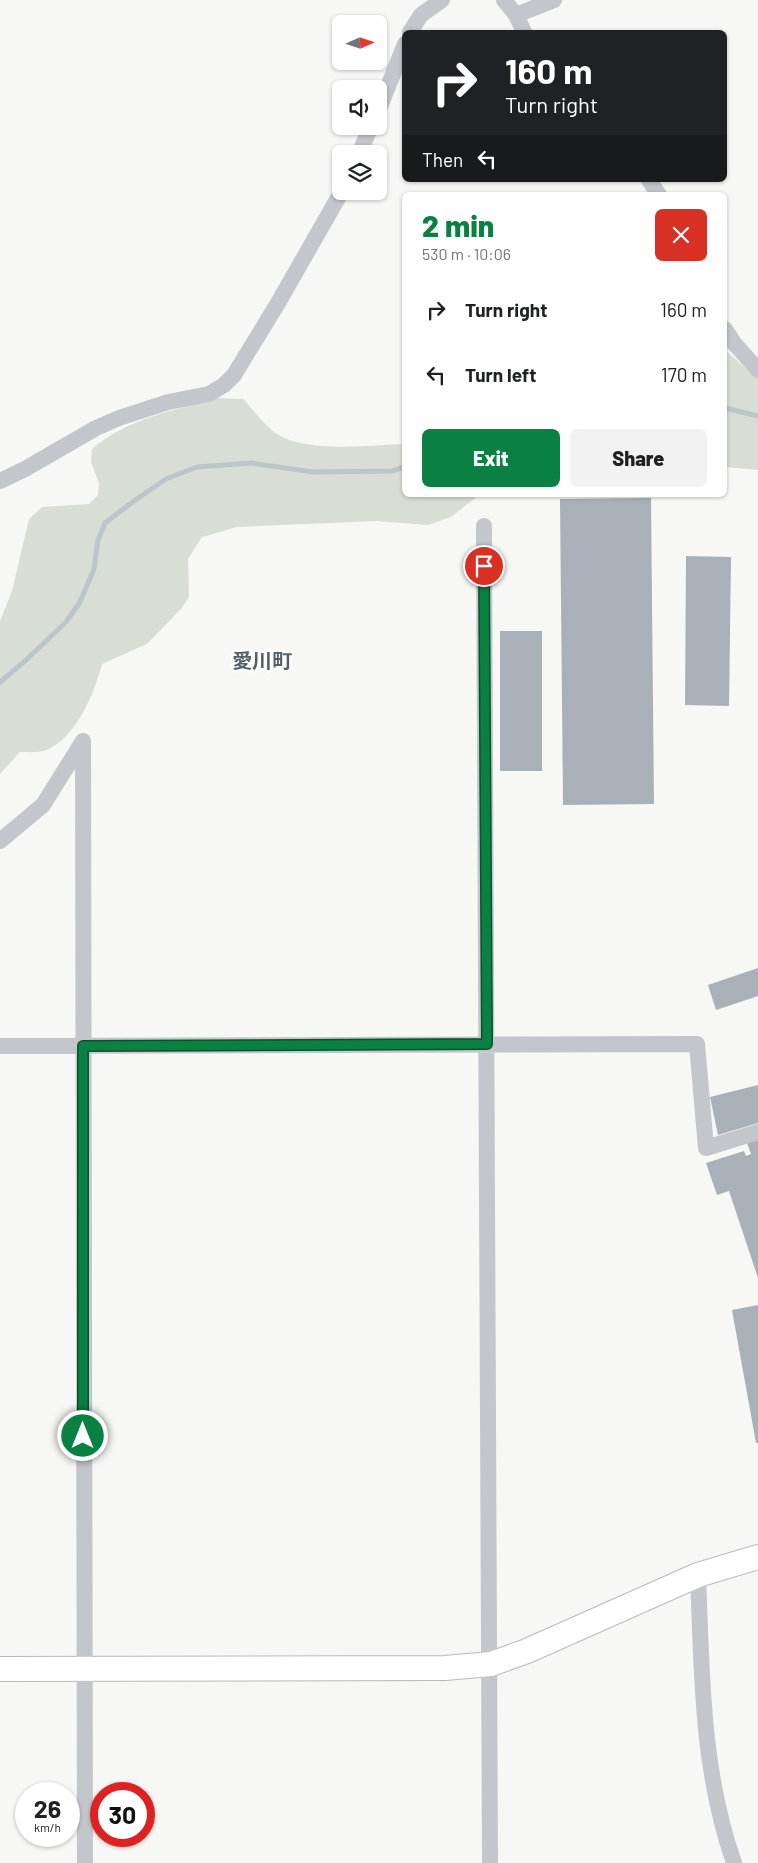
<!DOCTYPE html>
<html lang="en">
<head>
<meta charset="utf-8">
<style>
	:root { --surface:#fff; --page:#f2f2f2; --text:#202124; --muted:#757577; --accent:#0b8043 }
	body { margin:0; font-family:Barlow,"Noto Sans JP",sans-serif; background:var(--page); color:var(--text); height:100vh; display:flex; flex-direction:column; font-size:19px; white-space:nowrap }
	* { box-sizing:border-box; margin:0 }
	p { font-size:16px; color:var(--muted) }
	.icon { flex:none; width:28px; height:28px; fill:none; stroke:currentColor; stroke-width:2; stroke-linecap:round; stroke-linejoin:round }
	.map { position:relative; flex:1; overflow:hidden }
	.drawer { position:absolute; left:402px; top:192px; width:325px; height:305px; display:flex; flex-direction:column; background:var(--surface); border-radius:8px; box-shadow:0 1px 4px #0004 }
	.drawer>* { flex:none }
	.guide { position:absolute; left:402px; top:30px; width:325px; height:152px; border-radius:8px; box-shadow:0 1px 4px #0004; background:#202124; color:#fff; overflow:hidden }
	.needle { width:32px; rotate:87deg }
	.controls { position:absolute; left:332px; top:15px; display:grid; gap:10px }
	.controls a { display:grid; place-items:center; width:55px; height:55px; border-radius:8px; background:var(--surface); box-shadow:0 1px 4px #0004; font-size:25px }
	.speed { position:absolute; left:15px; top:1782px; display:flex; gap:10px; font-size:25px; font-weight:700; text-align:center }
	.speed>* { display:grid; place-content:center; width:65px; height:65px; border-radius:50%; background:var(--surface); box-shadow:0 1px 4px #0004; line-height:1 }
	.speed small { font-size:12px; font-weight:400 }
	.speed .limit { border:8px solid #d22; background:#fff; color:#111 }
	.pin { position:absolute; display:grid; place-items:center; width:42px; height:42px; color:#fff; margin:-21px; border:2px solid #fff; border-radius:50%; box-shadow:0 1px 5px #0007 }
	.me { position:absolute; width:55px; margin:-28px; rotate:0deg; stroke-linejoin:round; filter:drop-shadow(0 0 4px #0008) }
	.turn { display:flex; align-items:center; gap:18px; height:105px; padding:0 20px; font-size:22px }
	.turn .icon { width:65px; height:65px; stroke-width:2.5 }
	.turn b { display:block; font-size:35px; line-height:42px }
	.then { display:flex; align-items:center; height:48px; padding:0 20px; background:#0003; gap:10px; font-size:19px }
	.round { display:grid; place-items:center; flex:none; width:52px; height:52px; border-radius:8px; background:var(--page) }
	.head { display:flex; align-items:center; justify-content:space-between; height:85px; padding:0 20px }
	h1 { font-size:30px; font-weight:800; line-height:38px; color:var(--accent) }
	.button { display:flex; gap:10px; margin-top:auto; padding:10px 20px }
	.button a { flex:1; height:58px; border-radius:8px; background:var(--accent); color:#fff; font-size:20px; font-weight:800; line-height:58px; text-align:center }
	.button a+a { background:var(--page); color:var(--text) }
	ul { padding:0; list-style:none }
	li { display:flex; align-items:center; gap:15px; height:65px; padding:0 20px }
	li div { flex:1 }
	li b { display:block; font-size:19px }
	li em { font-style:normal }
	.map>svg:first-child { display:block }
	.green { fill:#d8ded6 }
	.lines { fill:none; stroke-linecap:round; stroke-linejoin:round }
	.stream { stroke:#bbc5ca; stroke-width:5 }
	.building { fill:#aab0b7 }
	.secondary-casing { stroke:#b6babf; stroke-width:26 }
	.street { stroke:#c3c6ca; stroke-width:16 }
	.secondary { stroke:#fff; stroke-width:24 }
	.route-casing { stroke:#07532c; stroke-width:12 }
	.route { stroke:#0b8043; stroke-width:9 }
	.labels { text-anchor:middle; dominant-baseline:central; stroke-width:5; stroke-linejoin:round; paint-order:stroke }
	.district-label { font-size:20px; font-weight:bold; fill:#555f6a; stroke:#fff }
</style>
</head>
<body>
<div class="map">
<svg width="758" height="1863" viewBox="0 0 758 1863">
	<rect width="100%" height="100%" fill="#f7f8f5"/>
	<path class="green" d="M 725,350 L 752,374 L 758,373 L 758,470 L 725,467 Z
		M 218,398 L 243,399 C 254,410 265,427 279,435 C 310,453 370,445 405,444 L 405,495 L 479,495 L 451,517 L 428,525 L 376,521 L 237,527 L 202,537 L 188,559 L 189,597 L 182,608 L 147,644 L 102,664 C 94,694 77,736 47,750 C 40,753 28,752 20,752 L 0,774 L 0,621 L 12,591 L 29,519 L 42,507 L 89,504 L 98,495 L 99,483 L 91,462 L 92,449 C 123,421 178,408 218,398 Z"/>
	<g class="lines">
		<path class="stream" d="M 725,408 L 758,416
			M 0,682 L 26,660 L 66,622 L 80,602 L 94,569 L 98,540 L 105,523 L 131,503 L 166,479 L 197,467 L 251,463 L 313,472 L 392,471 L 405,467"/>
	</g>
	<path class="building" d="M 651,498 L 654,804 L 563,805 L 560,499 Z
		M 686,556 L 731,557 L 729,706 L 685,705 Z
		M 500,631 L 542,631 L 542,771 L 500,771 Z
		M 758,968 L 758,996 L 716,1010 L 708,985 Z
		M 758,1085 L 758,1123 L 718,1135 L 710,1097 Z
		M 758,1140 L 758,1278 L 729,1191 L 717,1195 L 706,1163 L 744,1151 L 746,1156 L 751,1154 L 747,1143 Z
		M 758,1305 L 758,1443 L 756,1443 L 732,1310 Z"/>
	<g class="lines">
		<defs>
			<path id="secondary" d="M 0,1669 L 445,1668 L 491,1664 L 527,1651 L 698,1575 L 758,1557"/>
		</defs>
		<use href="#secondary" class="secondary-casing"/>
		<path class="street" d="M 504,0 L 516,15 L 524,32
			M 516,15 L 554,0
			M 410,32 L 421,15 L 442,0
			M 379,109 L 405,44
			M 359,154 L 371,126
			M 649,180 L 659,195
			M 725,329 L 734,343 L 758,370
			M 0,481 L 25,469 L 96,428 L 119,418 L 168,402 L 209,394 L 224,385 L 234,375 L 278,303 L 342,191
			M 484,526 L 490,1863
			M 83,741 L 85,1863
			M 0,841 L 43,805 L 83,741
			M 0,1046 L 697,1044 L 706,1148 L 758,1132
			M 698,1575 C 702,1674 701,1768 734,1863"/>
		<use href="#secondary" class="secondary"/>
	</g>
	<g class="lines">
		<defs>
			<path id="route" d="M 83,1436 L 83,1046 L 487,1044 L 484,566"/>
		</defs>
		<use href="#route" class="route-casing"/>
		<use href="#route" class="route"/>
	</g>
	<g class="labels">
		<g class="district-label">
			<text x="262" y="660">愛川町</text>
		</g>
	</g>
</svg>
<div class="controls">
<a><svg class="needle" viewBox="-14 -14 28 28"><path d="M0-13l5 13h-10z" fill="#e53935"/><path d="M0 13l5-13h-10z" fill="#757577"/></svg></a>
<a><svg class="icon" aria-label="sound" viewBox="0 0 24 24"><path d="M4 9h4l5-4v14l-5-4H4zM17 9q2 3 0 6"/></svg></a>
<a><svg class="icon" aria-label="layers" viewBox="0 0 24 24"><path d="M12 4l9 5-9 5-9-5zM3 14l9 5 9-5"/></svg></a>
</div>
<div class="speed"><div>26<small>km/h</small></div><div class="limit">30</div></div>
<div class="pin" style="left:484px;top:566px;background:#d93025"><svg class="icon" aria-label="arrive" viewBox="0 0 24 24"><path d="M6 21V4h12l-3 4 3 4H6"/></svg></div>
<svg class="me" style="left:83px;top:1436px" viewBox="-20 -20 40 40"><circle r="17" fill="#0b8043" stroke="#fff" stroke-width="3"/><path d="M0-11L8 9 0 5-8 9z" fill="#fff"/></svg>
<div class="guide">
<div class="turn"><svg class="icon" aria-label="right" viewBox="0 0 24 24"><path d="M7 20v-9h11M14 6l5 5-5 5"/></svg><div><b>160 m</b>Turn right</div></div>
<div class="then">Then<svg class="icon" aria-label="left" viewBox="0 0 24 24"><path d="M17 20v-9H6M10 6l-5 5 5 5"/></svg></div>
</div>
<section class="drawer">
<div class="head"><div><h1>2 min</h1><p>530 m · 10:06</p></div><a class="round" style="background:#d93025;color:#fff"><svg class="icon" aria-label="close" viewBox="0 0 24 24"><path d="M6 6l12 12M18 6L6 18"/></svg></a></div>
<ul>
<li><svg class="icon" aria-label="right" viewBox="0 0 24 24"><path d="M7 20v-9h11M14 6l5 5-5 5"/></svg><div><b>Turn right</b></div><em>160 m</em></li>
<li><svg class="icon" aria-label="left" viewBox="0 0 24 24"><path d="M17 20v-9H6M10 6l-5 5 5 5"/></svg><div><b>Turn left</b></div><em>170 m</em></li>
</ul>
<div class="button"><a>Exit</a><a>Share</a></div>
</section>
</div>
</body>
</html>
